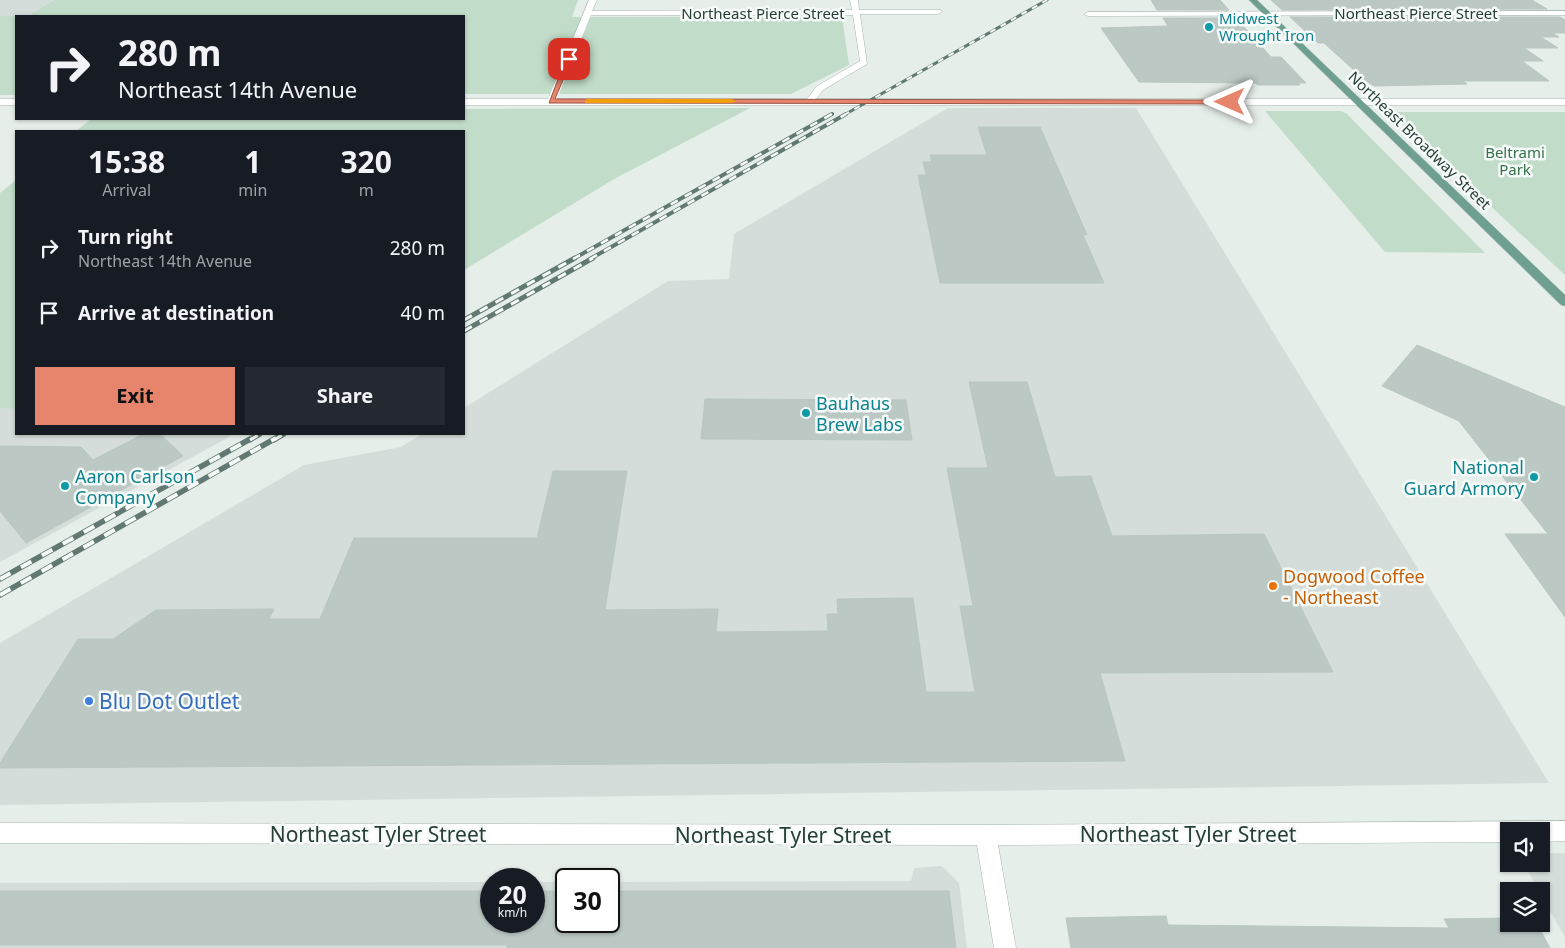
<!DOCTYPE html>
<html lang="en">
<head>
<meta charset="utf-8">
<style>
	:root { --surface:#171b24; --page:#242831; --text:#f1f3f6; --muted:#9ea1a6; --accent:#e6856c }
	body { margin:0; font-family:"Noto Sans",sans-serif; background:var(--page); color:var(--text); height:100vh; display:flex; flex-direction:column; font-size:19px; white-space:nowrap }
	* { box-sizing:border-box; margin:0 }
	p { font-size:16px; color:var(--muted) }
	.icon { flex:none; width:28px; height:28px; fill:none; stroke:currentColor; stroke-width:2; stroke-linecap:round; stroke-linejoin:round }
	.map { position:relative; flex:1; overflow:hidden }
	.drawer { position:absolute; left:15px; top:130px; width:450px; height:305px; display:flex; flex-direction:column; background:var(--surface); border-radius:0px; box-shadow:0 1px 4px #0004 }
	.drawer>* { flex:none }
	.guide { position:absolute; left:15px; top:15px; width:450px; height:105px; border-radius:0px; box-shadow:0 1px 4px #0004; background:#171b24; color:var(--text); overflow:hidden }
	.tools { position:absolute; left:1500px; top:822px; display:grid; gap:10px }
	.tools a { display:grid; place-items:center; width:50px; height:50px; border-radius:0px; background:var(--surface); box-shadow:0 1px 4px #0004; font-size:25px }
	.speed { position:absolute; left:480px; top:868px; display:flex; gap:10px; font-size:25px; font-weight:700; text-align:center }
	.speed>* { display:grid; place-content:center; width:65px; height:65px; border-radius:50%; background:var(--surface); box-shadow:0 1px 4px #0004; line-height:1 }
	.speed small { font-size:12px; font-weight:400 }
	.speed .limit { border:2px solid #111; border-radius:8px; background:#fff; color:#111 }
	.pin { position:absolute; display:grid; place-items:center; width:42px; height:42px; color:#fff; margin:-21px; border-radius:10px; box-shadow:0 2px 8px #0006 }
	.me { position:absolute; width:55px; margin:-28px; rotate:270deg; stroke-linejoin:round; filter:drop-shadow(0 0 4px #0008) }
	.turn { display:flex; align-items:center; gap:18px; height:105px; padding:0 20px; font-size:22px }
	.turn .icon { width:65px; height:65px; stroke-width:2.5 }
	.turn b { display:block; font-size:35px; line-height:42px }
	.eta { display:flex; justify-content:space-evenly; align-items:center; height:85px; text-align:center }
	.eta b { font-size:30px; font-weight:700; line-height:35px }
	.button { display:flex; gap:10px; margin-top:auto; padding:10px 20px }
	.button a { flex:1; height:58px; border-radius:0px; background:var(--accent); color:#111; font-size:20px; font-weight:700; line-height:58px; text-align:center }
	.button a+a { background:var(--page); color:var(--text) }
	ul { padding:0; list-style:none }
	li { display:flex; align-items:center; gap:15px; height:65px; padding:0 20px }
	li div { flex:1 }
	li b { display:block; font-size:19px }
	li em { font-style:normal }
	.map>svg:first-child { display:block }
	.built { fill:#d4ddd9 }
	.green { fill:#c1dcc8 }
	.building { fill:#bbc8c3; stroke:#b9c7c0 }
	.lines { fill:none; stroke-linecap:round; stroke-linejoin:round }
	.minor-casing { stroke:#a9b6b1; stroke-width:1 }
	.major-casing { stroke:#c2c9c7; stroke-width:1 }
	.minor { fill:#fff; fill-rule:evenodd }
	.major { fill:#6f9f91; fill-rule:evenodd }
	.rail-far3-casing { stroke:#617972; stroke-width:3 }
	.rail-far2-casing { stroke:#617972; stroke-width:4 }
	.rail-far1-casing { stroke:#617972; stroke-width:5 }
	.rail-casing { stroke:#617972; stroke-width:5.5 }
	.rail-far3 { stroke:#f6faf8; stroke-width:2; stroke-dasharray:6; stroke-linecap:butt }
	.rail-far2 { stroke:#f6faf8; stroke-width:2.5; stroke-dasharray:8; stroke-linecap:butt }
	.rail-far1 { stroke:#f6faf8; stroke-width:3; stroke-dasharray:9; stroke-linecap:butt }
	.rail { stroke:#f6faf8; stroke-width:4; stroke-dasharray:12; stroke-linecap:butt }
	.route { fill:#e6856c; stroke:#965646 }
	.slow { fill:#f59e0b }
	.culture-dot { fill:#0f9aa8; stroke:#f6faf8; stroke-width:2 }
	.food-dot { fill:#e8710a; stroke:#f6faf8; stroke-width:2 }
	.shop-dot { fill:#3f7fe0; stroke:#f6faf8; stroke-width:2 }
	.labels { text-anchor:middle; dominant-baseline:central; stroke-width:5; stroke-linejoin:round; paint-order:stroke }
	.far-street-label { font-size:15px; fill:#263e37; stroke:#f6faf8 }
	.far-culture-label { font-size:15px; fill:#0d838f; stroke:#f6faf8; text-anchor:start }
	.far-park-label { font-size:15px; fill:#34724a; stroke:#f6faf8 }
	.culture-label { font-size:18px; fill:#0d838f; stroke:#f6faf8; text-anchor:start }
	.food-label { font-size:18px; fill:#c56008; stroke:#f6faf8; text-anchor:start }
	.near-shop-label { font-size:21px; fill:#366cbe; stroke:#f6faf8; text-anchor:start }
	.near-street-label { font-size:21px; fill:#263e37; stroke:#f6faf8 }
</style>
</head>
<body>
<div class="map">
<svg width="1565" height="948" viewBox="0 0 1565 948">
	<rect width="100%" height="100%" fill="#e6eeea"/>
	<path class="built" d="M 0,0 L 54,0 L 28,16 L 0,16 Z
		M 948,108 L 1136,108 L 1549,783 L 0,805 L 0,643 L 304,465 L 401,447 L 422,434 L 464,434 L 464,408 L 668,281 L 729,279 L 734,234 Z
		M 0,408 L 16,409 L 16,434 L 223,434 L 231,436 L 0,562 Z
		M 1541,853 L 1565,853 L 1565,937 L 1541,895 L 1541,891 L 1539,891 L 1524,864 L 1541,864 Z
		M 942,866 L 959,883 L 967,948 L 0,948 L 0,883 L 491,882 L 491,921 L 534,921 L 534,882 L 566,882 L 566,921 L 609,921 L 609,882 L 911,881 L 914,868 Z"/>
	<path class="green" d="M 54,0 L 578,0 L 572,17 L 842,17 L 849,65 L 791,94 L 464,94 L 464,16 L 28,16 Z
		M 0,16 L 16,16 L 16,95 L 0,95 Z
		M 750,108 L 614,179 L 464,270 L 464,131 L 76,131 L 91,119 L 464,119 L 464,109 Z
		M 1265,111 L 1340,111 L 1346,113 L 1485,253 L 1385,252 Z
		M 1389,112 L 1565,112 L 1565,275 Z
		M 16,180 L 16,409 L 0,408 L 0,193 Z"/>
	<path class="building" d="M 1151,0 L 1220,0 L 1229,10 L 1157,10 Z
		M 1271,0 L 1532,0 L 1547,9 L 1282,10 Z
		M 1290,17 L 1560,17 L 1565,20 L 1565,33 L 1552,33 L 1559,37 L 1541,37 L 1558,48 L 1524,48 L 1543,61 L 1522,61 L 1549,81 L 1463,81 L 1467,84 L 1374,86 L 1366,81 L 1324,43 L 1318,43 Z
		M 1163,18 L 1236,18 L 1271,57 L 1281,57 L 1306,83 L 1298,83 L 1300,85 L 1258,85 L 1255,83 L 1139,82 L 1101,28 L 1168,26 Z
		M 978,127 L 1040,127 L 1087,235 L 1083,235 L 1104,283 L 940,283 L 918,175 L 926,175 L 923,162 L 932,162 L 930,155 L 987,155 Z
		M 1417,345 L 1565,407 L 1565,617 L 1505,534 L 1548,534 L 1476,443 L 1459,421 L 1382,386 Z
		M 969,382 L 1027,382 L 1055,477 L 1091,476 L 1112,536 L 1264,534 L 1333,672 L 1100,673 L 1125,761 L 0,768 L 0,763 L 78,639 L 113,639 L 156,610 L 274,609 L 269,619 L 320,619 L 354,538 L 537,538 L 553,471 L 627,471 L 605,610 L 718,609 L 716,632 L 828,631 L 827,614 L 838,614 L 837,599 L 913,598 L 926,692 L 975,692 L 960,606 L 973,606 L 947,468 L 988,468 Z
		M 705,399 L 906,400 L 912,440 L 701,439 Z
		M 143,434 L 160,434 L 183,456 L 26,543 L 0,511 L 0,446 L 81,447 L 93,460 Z
		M 0,891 L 491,891 L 491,921 L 534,921 L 534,891 L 566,891 L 566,921 L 609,921 L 609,891 L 949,891 L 956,948 L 507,948 L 507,945 L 0,945 Z
		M 1166,916 L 1168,925 L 1449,928 L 1444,919 L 1509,918 L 1509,924 L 1537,924 L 1550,948 L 1071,948 L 1066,918 Z"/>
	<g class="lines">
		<defs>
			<path id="minor" d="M 589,0 L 597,0 L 592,11 L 852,10 L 850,0 L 858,0 L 859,10 L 941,10 L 942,12 L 938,14 L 860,14 L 867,64 L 823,90 L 816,99 L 1565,99 L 1565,105 L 464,105 L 464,99 L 548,99 ZM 591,15 L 853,15 L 860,61 L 817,86 L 807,99 L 557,99 Z
				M 1565,11 L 1565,15 L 1088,16 L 1084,14 L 1088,12 Z
				M 0,99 L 16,99 L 16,105 L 0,105 Z
				M 1565,821 L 1565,841 L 1541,842 L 1541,831 L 1509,831 L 1509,842 L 998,845 L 1016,948 L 994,948 L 977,845 L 0,843 L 0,823 L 986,825 Z"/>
			<path id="major" d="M 1249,0 L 1257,0 L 1565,295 L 1565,306 L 1561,305 Z"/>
		</defs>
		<use href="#minor" class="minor-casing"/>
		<use href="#major" class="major-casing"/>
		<use href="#minor" class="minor"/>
		<use href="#major" class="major"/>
		<defs>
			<path id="rail-far3" d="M 830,115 L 832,114
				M 844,115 L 1047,0"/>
			<path id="rail-far2" d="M 573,259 L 832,114
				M 590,259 L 846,114"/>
			<path id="rail-far1" d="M 464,320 L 575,258
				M 464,331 L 593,258
				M 250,440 L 260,434
				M 274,440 L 284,434"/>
			<path id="rail" d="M 0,579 L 252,438
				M 0,595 L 276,438"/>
		</defs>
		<use href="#rail-far3" class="rail-far3-casing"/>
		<use href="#rail-far2" class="rail-far2-casing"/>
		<use href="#rail-far1" class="rail-far1-casing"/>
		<use href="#rail" class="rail-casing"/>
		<use href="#rail-far3" class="rail-far3"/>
		<use href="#rail-far2" class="rail-far2"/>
		<use href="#rail-far1" class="rail-far1"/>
		<use href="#rail" class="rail"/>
	</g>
	<path class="route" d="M 566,58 L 572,59 L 555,99 L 1230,100 L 1234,102 L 1230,104 L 549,103 Z"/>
	<path class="slow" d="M 587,99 L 732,99 L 736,101 L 732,103 L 585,103 L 585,100 Z"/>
	<g class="culture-dot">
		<circle cx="1209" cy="27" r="5"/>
		<circle cx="806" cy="413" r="5"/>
		<circle cx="1534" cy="477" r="5"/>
		<circle cx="65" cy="486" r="5"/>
	</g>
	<circle class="food-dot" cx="1273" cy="586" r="5"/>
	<circle class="shop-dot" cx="89" cy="701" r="5"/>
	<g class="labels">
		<g class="far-street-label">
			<text x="763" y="13">Northeast Pierce Street</text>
			<text x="1416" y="13">Northeast Pierce Street</text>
			<text transform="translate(1420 140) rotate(44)">Northeast Broadway Street</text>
		</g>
		<g class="far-culture-label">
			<text x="1219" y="18">Midwest<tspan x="1219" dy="17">Wrought Iron</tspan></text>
		</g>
		<g class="far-park-label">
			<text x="1515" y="152">Beltrami<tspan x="1515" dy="17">Park</tspan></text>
		</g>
		<g class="culture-label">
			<text x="816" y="403">Bauhaus<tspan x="816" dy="21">Brew Labs</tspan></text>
			<text x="1524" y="467" text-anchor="end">National<tspan x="1524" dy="21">Guard Armory</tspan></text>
			<text x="75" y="476">Aaron Carlson<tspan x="75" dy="21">Company</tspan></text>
		</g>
		<g class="food-label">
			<text x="1283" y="576">Dogwood Coffee<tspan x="1283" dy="21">- Northeast</tspan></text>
		</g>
		<g class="near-shop-label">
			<text x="99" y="701">Blu Dot Outlet</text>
		</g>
		<g class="near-street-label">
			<text x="378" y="834">Northeast Tyler Street</text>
			<text x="1188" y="834">Northeast Tyler Street</text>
			<text x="783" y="835">Northeast Tyler Street</text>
		</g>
	</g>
</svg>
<div class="tools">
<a><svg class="icon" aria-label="sound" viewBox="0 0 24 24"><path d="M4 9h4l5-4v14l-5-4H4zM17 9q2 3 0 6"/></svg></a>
<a><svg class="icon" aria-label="layers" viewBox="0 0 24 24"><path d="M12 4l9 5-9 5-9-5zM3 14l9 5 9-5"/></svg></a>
</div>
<div class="speed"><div>20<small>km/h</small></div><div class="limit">30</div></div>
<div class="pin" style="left:569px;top:59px;background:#d93025"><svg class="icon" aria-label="arrive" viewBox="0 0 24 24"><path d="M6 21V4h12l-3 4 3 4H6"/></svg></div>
<svg class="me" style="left:1230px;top:102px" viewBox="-20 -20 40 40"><path d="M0-17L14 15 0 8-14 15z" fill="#e6856c" stroke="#fff" stroke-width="4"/></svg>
<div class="guide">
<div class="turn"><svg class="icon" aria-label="right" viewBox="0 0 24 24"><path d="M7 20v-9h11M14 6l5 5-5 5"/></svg><div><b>280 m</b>Northeast 14th Avenue</div></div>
</div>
<section class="drawer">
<div class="eta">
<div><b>15:38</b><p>Arrival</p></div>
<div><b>1</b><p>min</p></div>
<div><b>320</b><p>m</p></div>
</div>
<ul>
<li><svg class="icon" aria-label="right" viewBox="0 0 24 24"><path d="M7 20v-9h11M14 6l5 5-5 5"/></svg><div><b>Turn right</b><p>Northeast 14th Avenue</p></div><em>280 m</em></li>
<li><svg class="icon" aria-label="arrive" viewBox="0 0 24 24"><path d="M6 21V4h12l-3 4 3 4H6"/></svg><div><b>Arrive at destination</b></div><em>40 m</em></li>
</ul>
<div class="button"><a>Exit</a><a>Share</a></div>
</section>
</div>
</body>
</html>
